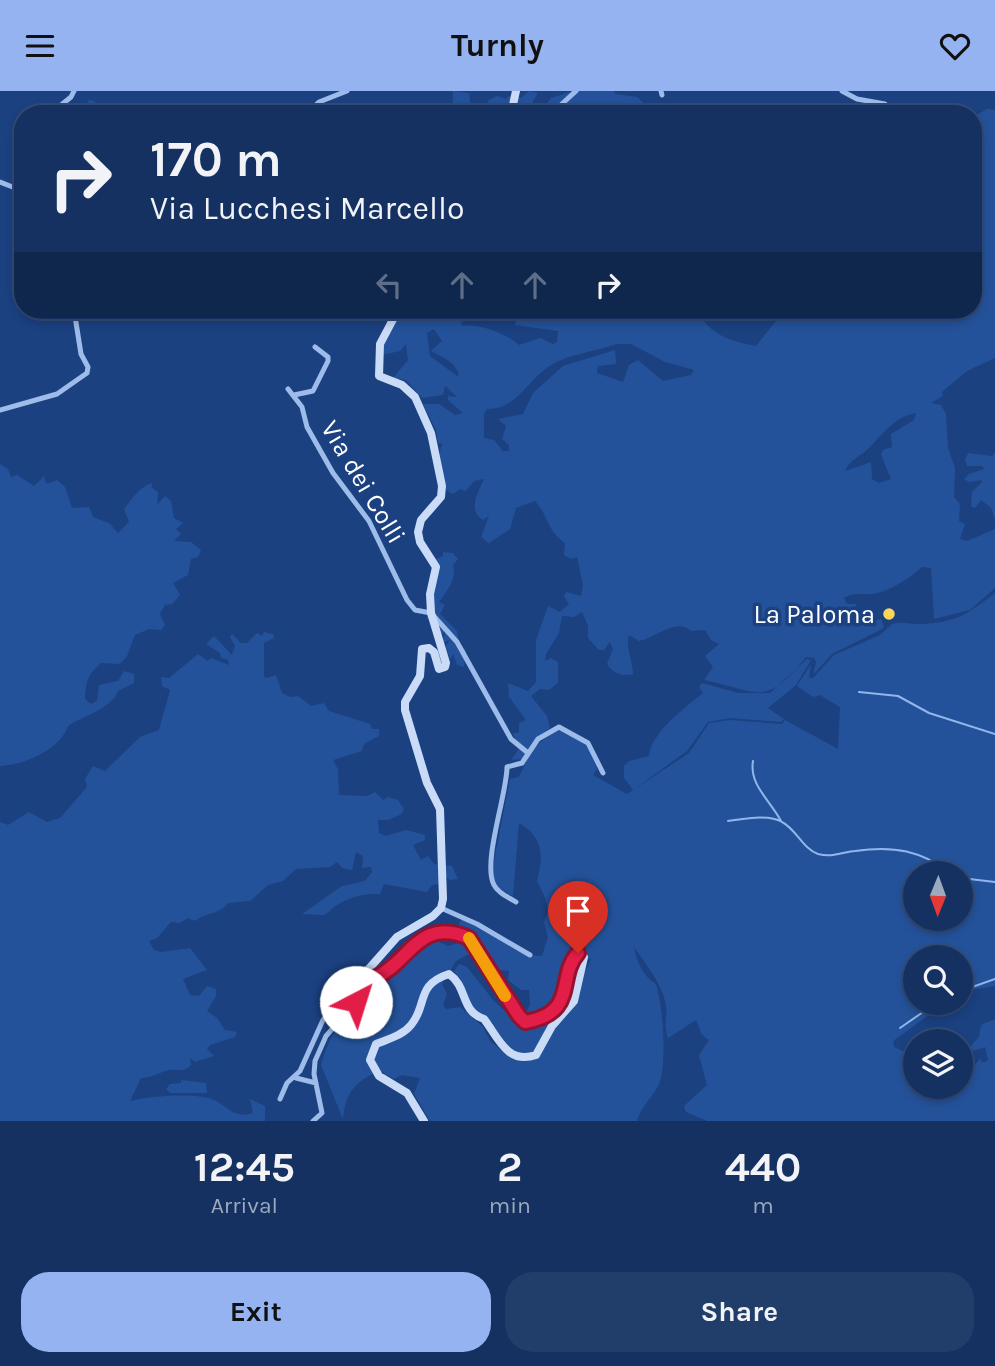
<!DOCTYPE html>
<html lang="en">
<head>
<meta charset="utf-8">
<style>
	:root { --surface:#143161; --page:#213d6a; --text:#f1f3f6; --muted:#9da9bd; --line:#334c76; --accent:#95b2f1 }
	body { margin:0; font-family:Karla,sans-serif; background:var(--page); color:var(--text); height:100vh; display:flex; flex-direction:column; font-size:26px; white-space:nowrap }
	* { box-sizing:border-box; margin:0 }
	p { font-size:23px; color:var(--muted) }
	.icon { flex:none; width:38px; height:38px; fill:none; stroke:currentColor; stroke-width:2; stroke-linecap:round; stroke-linejoin:round }
	.map { position:relative; height:1030px; overflow:hidden }
	.sheet { display:flex; flex-direction:column; background:var(--surface); flex:1 }
	.sheet>* { flex:none }
	.banner { position:absolute; left:14px; top:14px; width:968px; height:214px; border-radius:28px; box-shadow:0 4px 10px #0003,0 0 0 2px var(--line); background:#143161; color:var(--text); overflow:hidden }
	.needle { width:46px; rotate:181deg }
	.controls { position:absolute; left:903px; top:770px; display:grid; gap:14px }
	.controls a { display:grid; place-items:center; width:70px; height:70px; border-radius:50%; background:var(--surface); box-shadow:0 4px 10px #0003,0 0 0 2px var(--line); font-size:35px }
	.pin { position:absolute; display:grid; place-items:center; width:60px; height:60px; color:#fff; margin:-72px -30px; border-radius:50% 50% 50% 0; rotate:-45deg; box-shadow:0 0 7px #0007 }
	.pin .icon { rotate:45deg }
	.me { position:absolute; width:77px; margin:-38px; rotate:40deg; stroke-linejoin:round; filter:drop-shadow(0 0 5px #0008) }
	.turn { display:flex; align-items:center; gap:24px; height:147px; padding:0 21px; font-size:32px }
	.turn .icon { width:91px; height:91px; stroke-width:2.5 }
	.turn b { display:block; font-size:49px; line-height:60px }
	.lanes { display:flex; align-items:center; height:66px; padding:0 21px; background:#0003; justify-content:center; gap:35px; direction:ltr }
	.lanes .off { opacity:.35 }
	.eta { display:flex; justify-content:space-evenly; align-items:center; height:119px; text-align:center }
	.eta b { font-size:42px; font-weight:700; line-height:49px }
	.cta { display:flex; gap:14px; margin-top:auto; padding:14px 21px }
	.cta a { flex:1; height:80px; border-radius:28px; background:var(--accent); color:#111; font-size:28px; font-weight:700; line-height:80px; text-align:center }
	.cta a+a { background:var(--page); color:var(--text) }
	header { display:flex; justify-content:space-between; align-items:center; height:91px; padding:0 21px; background:var(--accent); color:#111; font-size:32px; font-weight:700 }
	.map>svg:first-child { display:block }
	.green { fill:#24529a; fill-rule:evenodd }
	.lines { fill:none; stroke-linecap:round; stroke-linejoin:round }
	.stream { stroke:#91b6ec; stroke-width:2 }
	.street { stroke:#9ebcea; stroke-width:5 }
	.secondary { stroke:#cadbf8; stroke-width:8 }
	.route-casing { stroke:#92132f; stroke-width:18 }
	.route { stroke:#e11d48; stroke-width:12 }
	.slow { stroke:#f59e0b; stroke-width:12 }
	.poi-dot { fill:#fcd65a; stroke:#1b4181; stroke-width:2.5 }
	.labels { text-anchor:middle; dominant-baseline:central; stroke-width:7; stroke-linejoin:round; paint-order:stroke }
	.street-label { font-size:26px; fill:#fff; stroke:#1b4181 }
	.poi-label { font-size:26px; fill:#fff; stroke:#1b4181; text-anchor:end }
</style>
</head>
<body>
<header><svg class="icon" aria-label="menu" viewBox="0 0 24 24"><path d="M4 6h16M4 12h16M4 18h16"/></svg>Turnly<svg class="icon" aria-label="heart" viewBox="0 0 24 24"><path d="M12 20l-8-8c-3-5 5-10 8-4 3-6 11-1 8 4z"/></svg></header>
<div class="map">
<svg width="995" height="1030" viewBox="0 0 995 1030">
	<rect width="100%" height="100%" fill="#1b4181"/>
	<path class="green" d="M 453,0 L 469,2 L 472,23 L 440,23 L 453,12 Z
		M 529,0 L 538,2 L 533,10 L 533,18 L 541,20 L 551,7 L 573,0 L 614,0 L 615,3 L 637,6 L 647,15 L 646,23 L 483,23 L 489,9 L 497,5 L 505,8 L 511,4 L 521,7 Z
		M 89,9 L 94,10 L 104,21 L 109,22 L 113,16 L 123,21 L 147,18 L 158,23 L 82,23 Z
		M 755,12 L 781,15 L 793,23 L 748,23 Z
		M 987,18 L 995,19 L 995,267 L 967,280 L 942,301 L 943,305 L 931,312 L 941,314 L 946,323 L 948,357 L 955,377 L 954,406 L 960,413 L 959,430 L 965,433 L 960,448 L 967,450 L 995,438 L 995,497 L 970,519 L 934,528 L 931,477 L 922,476 C 910,487 887,502 871,503 C 859,504 856,501 844,507 L 847,513 L 856,513 L 861,534 L 881,528 L 884,537 L 832,563 L 813,584 L 816,571 L 814,567 L 806,566 C 764,619 757,599 704,589 L 713,576 L 705,565 L 719,553 L 711,549 L 705,539 L 691,540 C 676,526 656,547 639,550 L 629,544 C 625,556 633,570 633,583 C 622,586 613,582 607,573 L 613,558 L 610,551 L 604,559 L 599,559 L 588,547 L 588,535 L 582,521 L 574,526 L 562,525 L 559,542 L 546,563 L 545,570 L 551,567 L 558,571 L 558,592 L 549,599 L 540,598 L 531,605 L 547,625 L 550,637 L 536,647 L 522,668 L 511,669 L 519,658 L 513,642 L 519,642 L 519,632 L 526,629 L 509,606 L 508,592 L 528,600 L 536,591 L 536,549 L 548,515 L 560,521 L 569,513 L 564,505 L 566,501 L 581,505 L 583,494 L 577,466 L 571,468 L 564,464 L 565,452 C 545,437 550,427 535,410 L 516,417 L 510,438 L 489,452 L 481,446 L 489,425 L 483,429 C 467,419 478,402 484,388 L 474,390 L 466,400 L 460,398 L 453,403 L 446,399 L 437,371 L 442,353 L 438,352 L 436,339 L 423,313 L 439,313 L 455,324 L 463,322 L 448,309 L 448,305 L 457,306 L 445,295 L 443,304 L 422,307 L 406,289 L 393,287 L 408,269 L 406,253 L 400,260 L 382,264 L 384,248 L 400,219 L 471,219 L 459,222 L 462,235 C 479,232 507,243 519,254 L 540,247 L 553,253 L 557,251 L 558,240 L 515,234 L 519,219 L 697,219 C 710,244 729,250 756,255 L 775,231 L 797,219 L 973,219 L 973,26 ZM 434,238 L 442,250 L 431,260 C 443,267 453,269 459,283 L 457,285 L 430,265 L 427,242 ZM 616,253 L 631,253 L 665,271 L 694,279 L 691,284 L 663,290 L 638,269 L 629,274 L 623,291 L 597,282 L 598,275 L 616,273 L 615,259 L 563,275 L 533,302 L 523,323 L 498,328 L 506,335 L 502,348 L 509,354 L 509,360 L 503,360 L 494,349 L 484,347 L 484,323 L 487,318 C 517,318 526,291 548,276 C 567,263 594,261 616,253 ZM 916,322 L 914,329 L 891,343 L 892,356 L 883,359 L 881,364 L 891,388 L 879,392 L 872,388 L 871,371 L 845,380 C 850,368 860,366 869,357 C 884,342 894,326 916,322 Z
		M 968,362 L 992,365 L 995,362 L 995,429 L 991,417 L 981,409 L 975,417 L 971,415 L 972,401 L 982,391 L 981,389 L 969,391 L 964,388 L 969,383 L 984,378 L 982,375 L 967,375 L 965,369 Z
		M 0,373 L 8,378 L 11,386 L 17,384 L 34,395 L 44,385 L 46,393 L 57,389 L 65,396 L 72,417 L 89,416 L 93,426 L 109,432 L 118,442 L 129,431 L 124,418 C 131,409 141,394 153,392 L 151,396 L 158,401 L 157,414 L 165,405 L 171,410 L 174,427 L 183,432 L 176,438 L 181,443 L 174,450 L 191,451 L 201,459 L 198,466 L 191,468 L 188,484 L 173,492 L 180,504 L 172,513 L 165,514 L 160,523 L 165,534 L 161,539 L 149,538 L 135,544 L 127,565 L 120,573 L 101,572 C 87,584 86,591 85,608 L 91,613 L 97,610 L 99,594 L 118,590 L 124,580 L 134,583 L 134,592 L 118,600 C 112,618 82,625 68,635 C 60,659 24,674 0,675 Z
		M 443,461 L 453,462 L 458,468 L 453,474 C 457,488 447,500 439,511 L 445,514 L 440,523 L 457,540 L 460,554 L 458,559 L 464,557 L 466,559 L 464,576 L 457,574 L 453,563 L 450,568 L 445,556 L 450,549 L 443,551 L 445,541 L 441,544 L 439,535 L 433,528 L 427,528 L 436,468 L 443,465 Z
		M 995,502 L 995,895 L 969,899 L 961,906 L 961,866 L 915,866 L 915,912 L 945,912 L 893,950 L 894,956 L 905,961 L 915,957 L 915,996 L 961,996 L 961,977 L 970,979 L 981,967 L 981,971 L 986,971 L 988,968 L 985,956 L 973,960 L 970,956 L 979,946 L 981,934 L 995,928 L 995,1030 L 707,1030 L 686,1021 L 684,1015 L 707,994 L 699,964 L 709,949 L 702,944 L 696,929 L 668,947 C 663,932 668,927 666,914 C 662,892 646,874 634,856 C 637,871 642,884 656,893 C 663,917 666,962 661,987 C 658,1002 641,1014 637,1030 L 430,1030 L 414,1003 L 420,987 L 402,984 L 394,988 L 380,980 C 356,989 345,1002 343,1028 L 321,974 C 327,952 343,915 371,919 L 383,908 L 386,899 L 381,892 L 418,856 L 432,848 L 448,855 L 462,851 L 467,853 L 469,863 L 456,870 L 442,893 L 447,903 L 443,914 L 446,918 L 460,916 L 483,936 L 490,950 L 511,967 L 528,970 L 528,966 C 508,957 497,953 492,931 L 473,921 L 462,891 L 454,880 L 459,873 L 467,876 L 493,909 L 525,939 L 530,931 L 524,927 L 530,913 L 529,899 L 521,899 L 508,889 L 509,880 L 499,879 L 479,848 L 456,839 L 462,827 L 528,864 L 542,865 L 548,846 L 544,831 C 552,817 544,804 537,790 C 544,764 543,746 519,732 L 513,805 L 497,796 L 492,780 L 510,688 L 519,686 L 532,658 L 559,637 L 589,656 L 597,678 L 593,684 L 627,703 L 689,662 L 709,632 L 730,629 L 782,633 L 785,629 L 838,658 L 840,616 L 820,604 L 813,606 L 797,595 L 811,573 L 809,587 L 813,587 L 834,564 L 880,544 L 892,533 C 901,530 910,533 920,533 C 956,532 968,523 995,502 ZM 915,782 L 961,782 L 961,828 L 915,828 ZM 581,860 L 586,868 L 591,868 C 583,888 562,915 543,924 L 542,920 L 558,905 Z
		M 264,541 L 273,543 L 274,547 L 264,552 L 264,585 L 266,587 L 276,584 L 282,602 L 290,606 L 298,605 L 311,615 L 324,612 L 329,620 L 370,633 L 372,638 L 379,638 L 379,645 L 364,653 L 362,660 L 333,669 L 338,678 L 339,704 L 367,705 L 375,701 L 383,709 L 388,706 L 398,709 L 404,718 L 402,723 L 388,729 L 378,729 L 379,742 L 386,745 L 406,739 L 425,744 L 425,749 L 413,754 L 421,769 L 428,765 L 434,773 L 452,775 L 458,788 L 450,789 L 437,778 L 441,792 L 431,795 L 427,801 L 384,793 L 380,803 C 359,802 339,809 325,824 L 302,823 L 342,795 L 365,790 L 372,781 L 371,776 L 362,777 L 363,765 L 356,761 L 352,779 L 342,777 L 337,771 L 330,776 L 296,778 L 283,790 L 268,794 L 250,810 L 228,812 C 219,824 206,821 195,830 L 188,827 L 180,832 L 171,831 L 157,847 L 149,850 L 154,859 L 162,861 L 190,857 L 207,879 L 183,888 L 190,904 L 199,905 L 207,895 L 216,898 L 216,905 L 207,920 L 217,927 L 225,939 L 237,941 L 235,946 L 210,954 L 207,958 L 214,965 L 195,971 L 190,967 L 191,974 C 183,982 179,978 169,979 C 160,981 152,987 141,987 L 130,1010 C 149,1005 189,1002 208,1007 C 226,1011 231,1029 253,1022 L 250,1008 L 265,1015 L 265,1030 L 0,1030 L 0,731 L 8,734 L 29,721 L 47,731 L 60,727 L 87,696 L 85,688 L 93,675 L 105,680 L 140,646 L 159,639 L 170,599 L 162,595 L 161,586 L 169,587 L 198,563 L 208,570 L 211,567 L 229,574 L 228,569 L 221,567 L 220,562 L 206,553 L 214,545 L 232,564 L 235,555 L 230,546 L 232,543 L 241,552 L 247,552 L 257,542 L 262,545 Z
		M 807,568 L 811,569 L 796,594 L 768,617 L 784,628 L 781,631 L 730,627 L 708,631 L 687,660 L 633,699 L 624,687 L 624,675 L 629,670 L 649,665 C 651,641 685,617 703,602 L 699,596 L 702,592 L 738,602 L 770,602 Z
		M 181,989 L 206,992 L 207,1002 L 170,1002 L 166,998 L 170,993 L 181,992 Z"/>
	<g class="lines">
		<path class="stream" d="M 859,601 L 898,605 L 929,622 L 995,643
			M 753,670 C 749,694 770,709 781,730
			M 728,730 C 744,728 768,723 782,731 C 796,738 803,758 818,763 C 833,767 841,761 855,760 C 895,754 920,760 952,782
			M 961,787 L 995,791
			M 961,900 L 995,888
			M 900,937 L 936,912"/>
		<path class="street" d="M 661,0 L 662,4
			M 842,0 L 857,8 L 885,13
			M 50,23 L 71,6 L 74,0
			M 306,23 L 319,11 L 347,0
			M 551,23 L 576,0
			M 0,91 L 23,100
			M 288,298 L 302,316 L 307,336 L 333,382 L 369,430 L 407,509 L 415,519 L 431,522 L 457,551 L 511,648 L 528,662
			M 294,304 L 313,300 L 328,270 L 328,266 L 315,256
			M 0,319 L 57,303 L 87,282 L 88,276 L 81,263 L 74,219
			M 516,811 C 508,806 498,802 494,794 C 482,772 507,703 507,676 L 522,672 L 538,648 L 559,636 L 588,652 L 603,682
			M 441,817 L 477,833 L 530,864
			M 296,987 L 316,992
			M 280,1008 L 287,992 L 300,980 L 323,929 L 365,878
			M 313,1030 L 322,1022 L 314,983 L 315,970 L 326,945 L 356,911 L 370,903 L 376,895 L 375,887"/>
		<path class="secondary" d="M 511,23 L 516,0
			M 398,219 L 380,253 L 379,285 L 402,294 L 415,306 L 431,342 L 442,395 L 441,406 L 421,429 L 418,441 L 420,451 L 436,476 L 430,503 L 431,522 L 446,572 L 445,576 L 439,578 L 434,561 L 429,557 L 422,558 L 420,585 L 405,611 L 405,619 L 427,692 L 440,718 L 443,808 L 441,817 L 433,825 L 397,846 L 366,881 L 372,887 L 380,885 C 406,861 430,829 469,847 L 515,920 L 525,931 C 565,925 565,897 574,866 L 578,862 L 584,866 L 574,910 L 552,935 L 536,964 C 507,974 498,946 484,928 C 460,920 468,896 449,883 C 415,894 428,914 411,934 C 402,945 388,948 376,953 L 370,969 L 379,985 L 407,1002 L 424,1030"/>
	</g>
	<g class="lines">
		<defs>
			<path id="route" d="M 356,911 C 367,905 376,901 375,887 C 410,871 419,825 469,847 L 519,925 L 525,931 C 579,922 556,886 578,862"/>
		</defs>
		<use href="#route" class="route-casing"/>
		<use href="#route" class="route"/>
		<path class="slow" d="M 469,847 L 505,905"/>
	</g>
	<circle class="poi-dot" cx="889" cy="523" r="7"/>
	<g class="labels">
		<g class="street-label">
			<text transform="translate(363 391) rotate(59)">Via dei Colli</text>
		</g>
		<g class="poi-label">
			<text x="875" y="523">La Paloma</text>
		</g>
	</g>
</svg>
<div class="controls">
<a><svg class="needle" viewBox="-14 -14 28 28"><path d="M0-13l5 13h-10z" fill="#e53935"/><path d="M0 13l5-13h-10z" fill="#9da9bd"/></svg></a>
<a><svg class="icon" aria-label="search" viewBox="0 0 24 24"><circle cx="10" cy="10" r="6"/><path d="M15 15l6 6"/></svg></a>
<a><svg class="icon" aria-label="layers" viewBox="0 0 24 24"><path d="M12 4l9 5-9 5-9-5zM3 14l9 5 9-5"/></svg></a>
</div>
<div class="pin" style="left:578px;top:862px;background:#d93025"><svg class="icon" aria-label="arrive" viewBox="0 0 24 24"><path d="M6 21V4h12l-3 4 3 4H6"/></svg></div>
<svg class="me" style="left:356px;top:911px" viewBox="-20 -20 40 40"><circle r="19" fill="#fff"/><path d="M0-13L10 11 0 6-10 11z" fill="#e11d48"/></svg>
<div class="banner">
<div class="turn"><svg class="icon" aria-label="right" viewBox="0 0 24 24"><path d="M7 20v-9h11M14 6l5 5-5 5"/></svg><div><b>170 m</b>Via Lucchesi Marcello</div></div>
<div class="lanes"><svg class="icon off" aria-label="left" viewBox="0 0 24 24"><path d="M17 20v-9H6M10 6l-5 5 5 5"/></svg><svg class="icon off" aria-label="ahead" viewBox="0 0 24 24"><path d="M12 20V5M6 11l6-6 6 6"/></svg><svg class="icon off" aria-label="ahead" viewBox="0 0 24 24"><path d="M12 20V5M6 11l6-6 6 6"/></svg><svg class="icon" aria-label="right" viewBox="0 0 24 24"><path d="M7 20v-9h11M14 6l5 5-5 5"/></svg></div>
</div>
</div>
<section class="sheet">
<div class="eta">
<div><b>12:45</b><p>Arrival</p></div>
<div><b>2</b><p>min</p></div>
<div><b>440</b><p>m</p></div>
</div>
<div class="cta"><a>Exit</a><a>Share</a></div>
</section>
</body>
</html>
